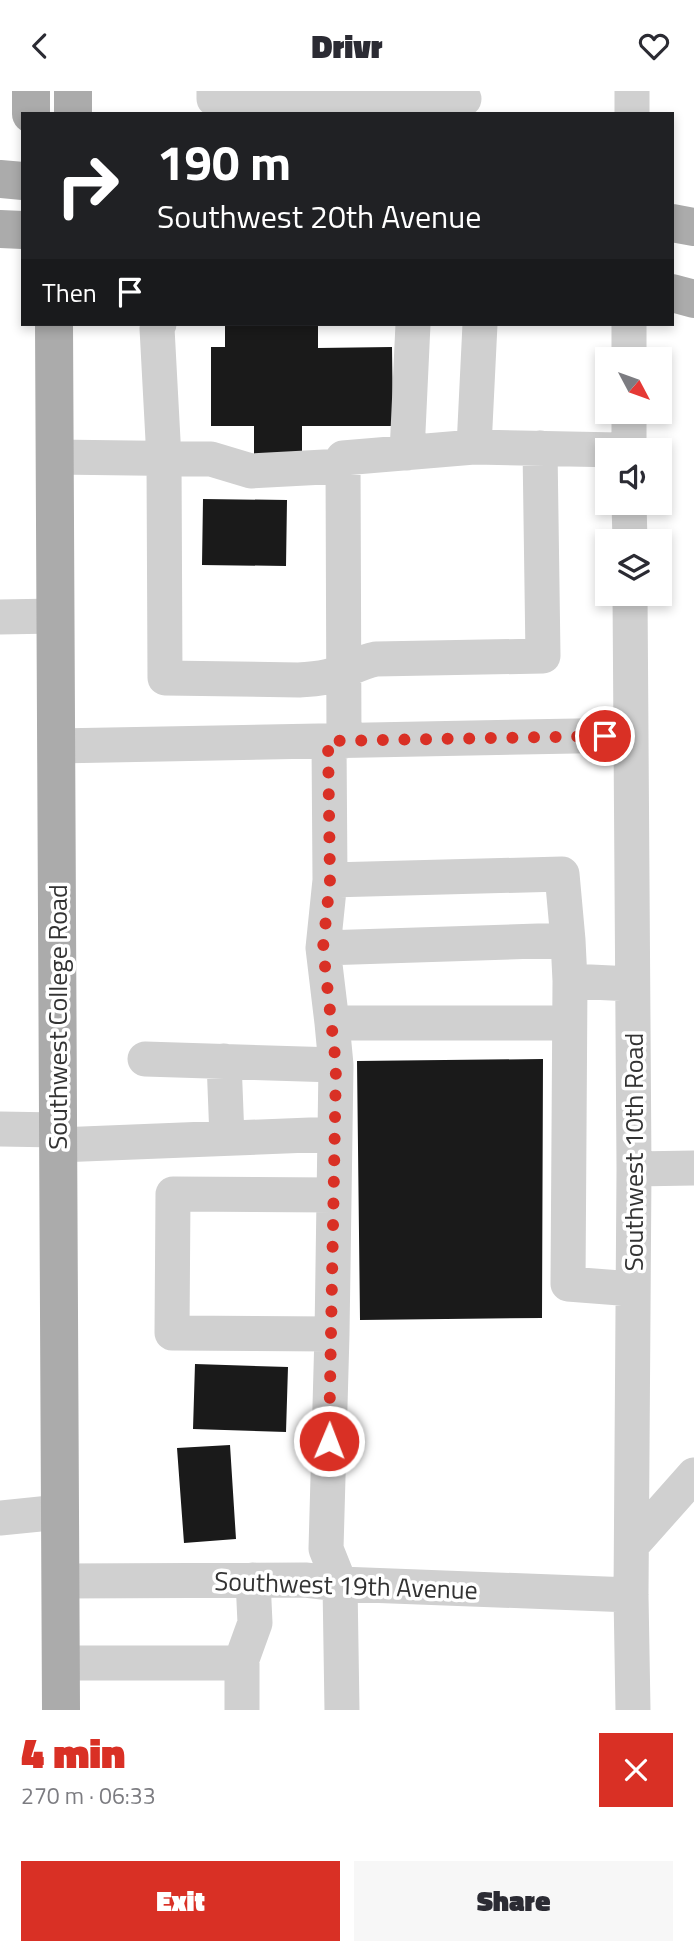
<!DOCTYPE html>
<html lang="en">
<head>
<meta charset="utf-8">
<style>
	:root { --surface:#fff; --page:#f7f7f7; --text:#2b2b33; --muted:#7c7c81; --accent:#d93025 }
	body { margin:0; font-family:"Titillium Web",sans-serif; background:var(--page); color:var(--text); height:100vh; display:flex; flex-direction:column; font-size:26px; white-space:nowrap }
	* { box-sizing:border-box; margin:0 }
	p { font-size:23px; color:var(--muted) }
	.icon { flex:none; width:38px; height:38px; fill:none; stroke:currentColor; stroke-width:2; stroke-linecap:round; stroke-linejoin:round }
	.map { position:relative; height:1619px; overflow:hidden }
	.drawer { display:flex; flex-direction:column; background:var(--surface); flex:1 }
	.drawer>* { flex:none }
	.top-card { position:absolute; left:21px; top:21px; width:653px; height:214px; border-radius:0px; box-shadow:0 4px 10px #0003; background:#202124; color:#fff; overflow:hidden }
	.needle { width:46px; rotate:131deg }
	.fabs { position:absolute; left:595px; top:256px; display:grid; gap:14px }
	.fabs a { display:grid; place-items:center; width:77px; height:77px; border-radius:0px; background:var(--surface); box-shadow:0 4px 10px #0003; font-size:35px }
	.pin { position:absolute; display:grid; place-items:center; width:60px; height:60px; color:#fff; margin:-30px; border:4px solid #fff; border-radius:50%; box-shadow:0 2px 7px #0007 }
	.me { position:absolute; width:77px; margin:-38px; rotate:1deg; stroke-linejoin:round; filter:drop-shadow(0 0 5px #0008) }
	.turn { display:flex; align-items:center; gap:24px; height:147px; padding:0 21px; font-size:32px }
	.turn .icon { width:91px; height:91px; stroke-width:2.5 }
	.turn b { display:block; font-size:49px; line-height:60px }
	.then { display:flex; align-items:center; height:66px; padding:0 21px; background:#0003; gap:14px; font-size:26px }
	.round { display:grid; place-items:center; flex:none; width:74px; height:74px; border-radius:0px; background:var(--page) }
	.headline { display:flex; align-items:center; justify-content:space-between; height:119px; padding:0 21px }
	h1 { font-size:42px; font-weight:800; line-height:52px; color:var(--accent) }
	.button { display:flex; gap:14px; margin-top:auto; padding:14px 21px }
	.button a { flex:1; height:80px; border-radius:0px; background:var(--accent); color:#fff; font-size:28px; font-weight:800; line-height:80px; text-align:center }
	.button a+a { background:var(--page); color:var(--text) }
	header { display:flex; justify-content:space-between; align-items:center; height:91px; padding:0 21px; background:var(--surface); font-size:32px; font-weight:800 }
	.map>svg:first-child { display:block }
	.building { fill:#1a1a1a }
	.lines { fill:none; stroke-linecap:round; stroke-linejoin:round }
	.minor { stroke:#d0d0d0; stroke-width:35 }
	.major { stroke:#ababab; stroke-width:38 }
	.route { stroke:#d93025; stroke-width:12; stroke-dasharray:0 21.6 }
	.labels { text-anchor:middle; dominant-baseline:central; stroke-width:7; stroke-linejoin:round; paint-order:stroke }
	.street-label { font-size:26px; fill:#333; stroke:#fff }
</style>
</head>
<body>
<header><svg class="icon" aria-label="back" viewBox="0 0 24 24"><path d="M15 5l-7 7 7 7"/></svg>Drivr<svg class="icon" aria-label="heart" viewBox="0 0 24 24"><path d="M12 20l-8-8c-3-5 5-10 8-4 3-6 11-1 8 4z"/></svg></header>
<div class="map">
<svg width="694" height="1619" viewBox="0 0 694 1619">
	<rect width="100%" height="100%" fill="#fff"/>
	<path class="building" d="M 225,233 L 318,233 L 318,257 L 392,256 L 393,335 L 302,335 L 302,366 L 254,366 L 254,335 L 211,335 L 211,256 L 225,256 Z
		M 203,408 L 287,409 L 286,475 L 202,474 Z
		M 543,968 L 542,1227 L 360,1229 L 357,970 Z
		M 195,1273 L 288,1276 L 286,1341 L 193,1338 Z
		M 230,1354 L 236,1448 L 184,1452 L 177,1357 Z"/>
	<g class="lines">
		<path class="minor" d="M 214,0 L 214,8 L 464,8
			M 632,23 L 632,0
			M 159,233 L 157,237 L 164,368 L 165,587 L 299,589 C 311,588 322,588 333,584 C 348,579 360,571 376,568 L 543,565 L 540,357
			M 480,233 L 474,356 L 619,359
			M 629,233 L 629,268
			M 629,320 L 629,359
			M 407,362 L 413,233
			M 54,366 L 211,368 L 251,380 L 343,375
			M 629,411 L 630,450
			M 630,502 L 634,1078 L 631,1504 L 633,1619
			M 0,526 L 55,525
			M 329,650 L 330,789
			M 344,650 L 343,367 L 474,356
			M 56,655 L 631,644
			M 323,857 L 330,789 L 562,783 L 568,849
			M 632,893 L 570,890 L 568,1193 L 633,1198
			M 332,932 L 336,974 L 332,1243 L 172,1242 L 173,1103 L 334,1104
			M 569,932 L 332,932 L 323,857 L 568,849 L 570,890
			M 145,968 L 336,974
			M 224,970 L 227,1047
			M 0,1038 L 58,1039
			M 58,1054 L 335,1043
			M 634,1078 L 694,1077
			M 332,1243 L 326,1458 L 340,1493 L 342,1619
			M 0,1427 L 60,1421
			M 632,1454 L 694,1384
			M 60,1490 L 305,1489 L 340,1493 L 631,1504
			M 61,1572 L 241,1572
			M 242,1619 L 242,1568 L 255,1532 L 253,1489"/>
		<path class="major" d="M 31,0 L 31,23
			M 73,0 L 73,23
			M 0,88 L 23,90
			M 672,132 L 694,136
			M 0,138 L 23,139
			M 672,202 L 694,208
			M 54,233 L 61,1619"/>
	</g>
	<g class="lines">
		<path class="route" d="M 329,1350 L 336,974 L 323,857 L 330,789 L 328,650 L 605,645"/>
	</g>
	<g class="labels">
		<g class="street-label">
			<text transform="translate(57 926) rotate(-90)">Southwest College Road</text>
			<text transform="translate(633 1061) rotate(-90)">Southwest 10th Road</text>
			<text transform="translate(346 1494) rotate(2)">Southwest 19th Avenue</text>
		</g>
	</g>
</svg>
<div class="fabs">
<a><svg class="needle" viewBox="-14 -14 28 28"><path d="M0-13l5 13h-10z" fill="#e53935"/><path d="M0 13l5-13h-10z" fill="#7c7c81"/></svg></a>
<a><svg class="icon" aria-label="sound" viewBox="0 0 24 24"><path d="M4 9h4l5-4v14l-5-4H4zM17 9q2 3 0 6"/></svg></a>
<a><svg class="icon" aria-label="layers" viewBox="0 0 24 24"><path d="M12 4l9 5-9 5-9-5zM3 14l9 5 9-5"/></svg></a>
</div>
<div class="pin" style="left:605px;top:645px;background:#d93025"><svg class="icon" aria-label="arrive" viewBox="0 0 24 24"><path d="M6 21V4h12l-3 4 3 4H6"/></svg></div>
<svg class="me" style="left:329px;top:1350px" viewBox="-20 -20 40 40"><circle r="17" fill="#d93025" stroke="#fff" stroke-width="3"/><path d="M0-11L8 9 0 5-8 9z" fill="#fff"/></svg>
<div class="top-card">
<div class="turn"><svg class="icon" aria-label="right" viewBox="0 0 24 24"><path d="M7 20v-9h11M14 6l5 5-5 5"/></svg><div><b>190 m</b>Southwest 20th Avenue</div></div>
<div class="then">Then<svg class="icon" aria-label="arrive" viewBox="0 0 24 24"><path d="M6 21V4h12l-3 4 3 4H6"/></svg></div>
</div>
</div>
<section class="drawer">
<div class="headline"><div><h1>4 min</h1><p>270 m · 06:33</p></div><a class="round" style="background:#d93025;color:#fff"><svg class="icon" aria-label="close" viewBox="0 0 24 24"><path d="M6 6l12 12M18 6L6 18"/></svg></a></div>
<div class="button"><a>Exit</a><a>Share</a></div>
</section>
</body>
</html>
